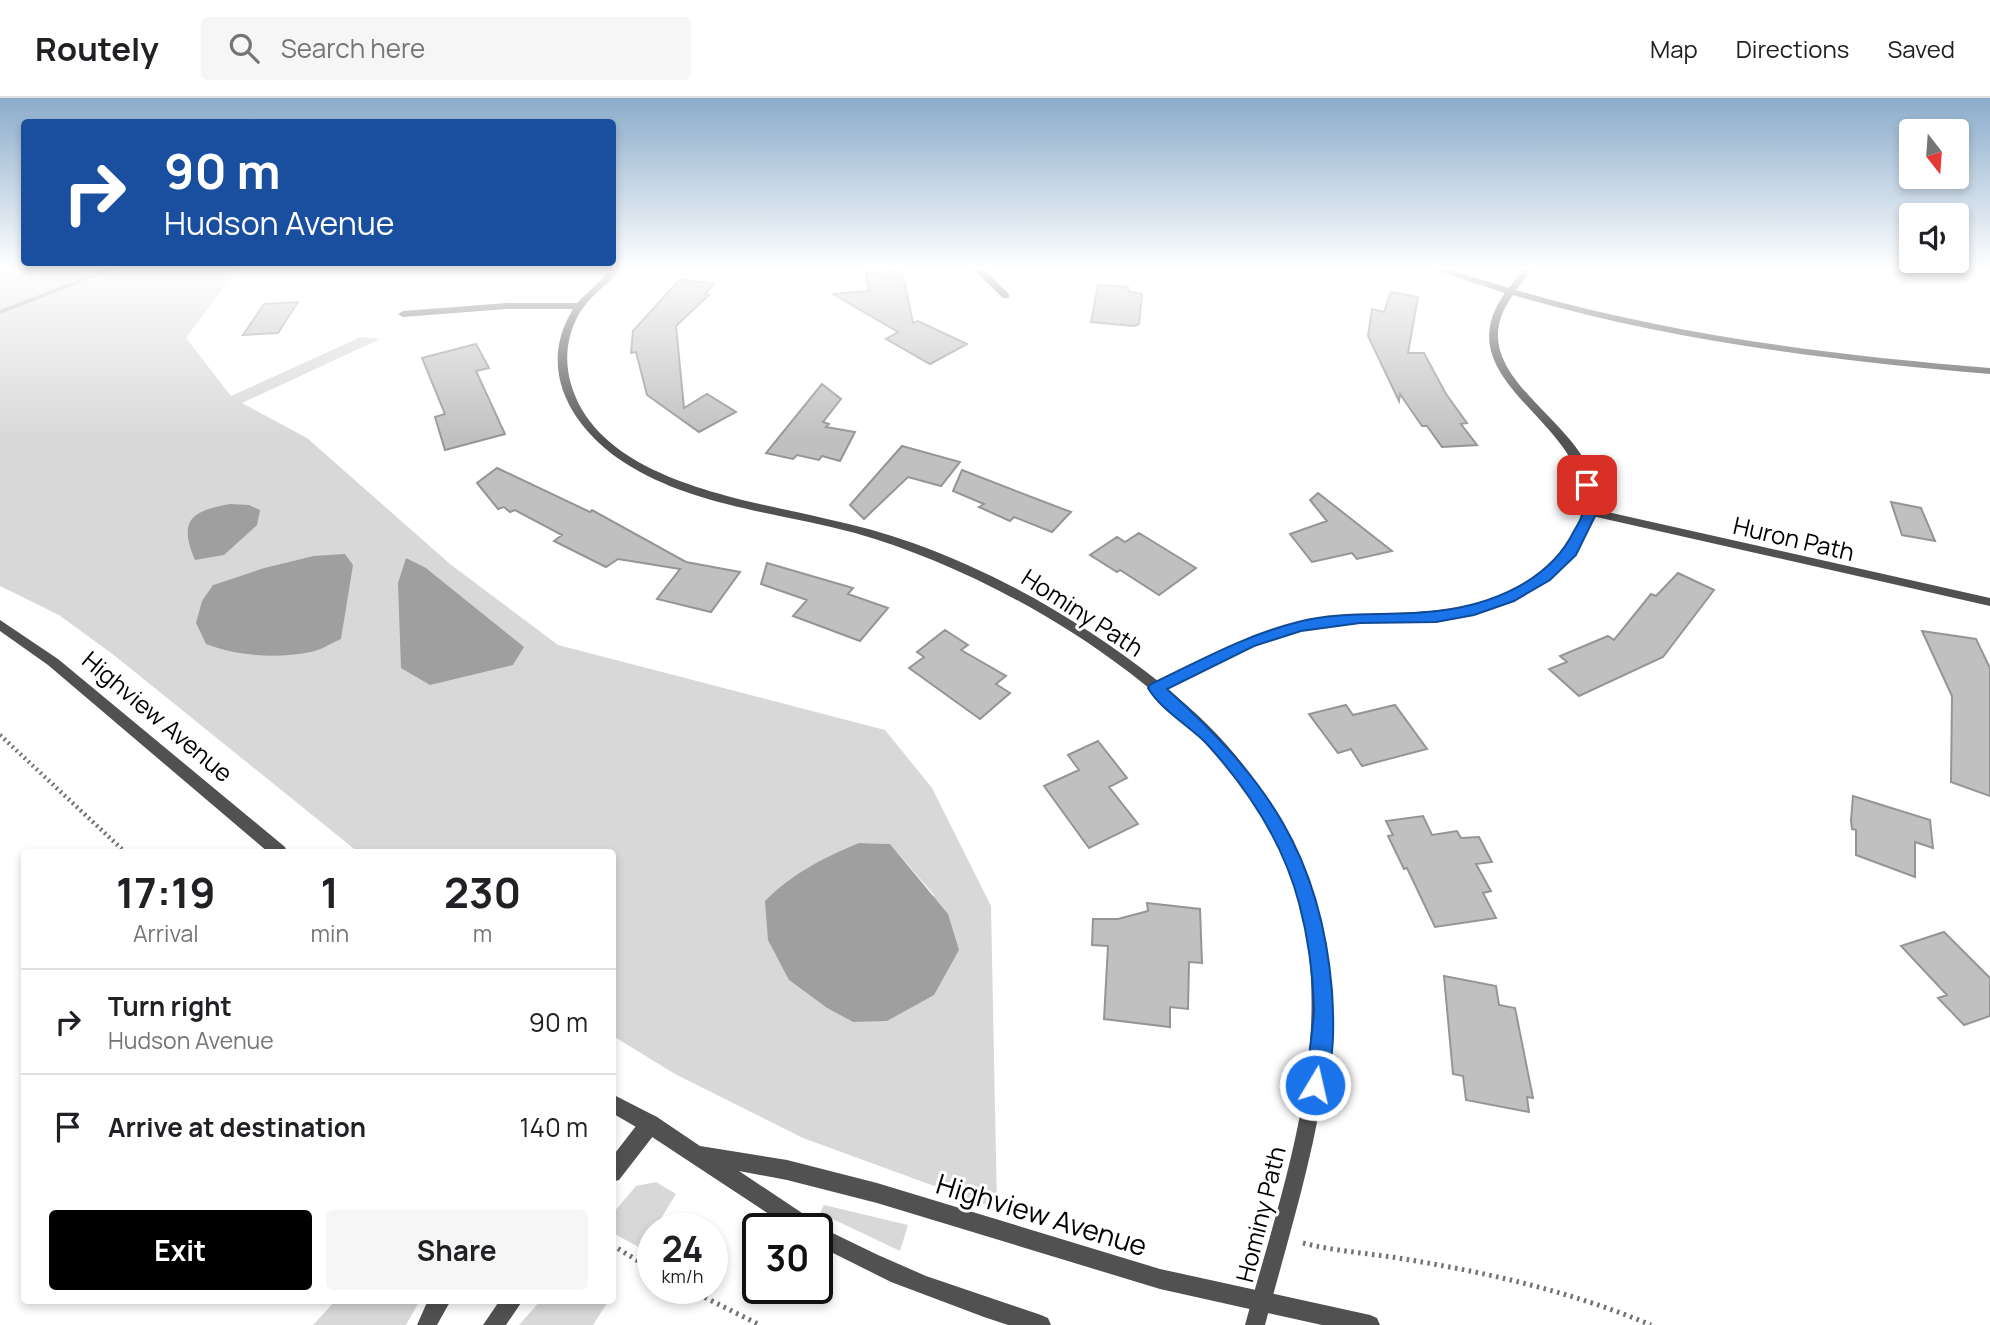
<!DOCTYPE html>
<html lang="en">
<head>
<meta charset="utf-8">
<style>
	:root { --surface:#fff; --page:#f6f6f6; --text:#202124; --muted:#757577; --line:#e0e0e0; --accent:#000 }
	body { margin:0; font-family:Manrope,sans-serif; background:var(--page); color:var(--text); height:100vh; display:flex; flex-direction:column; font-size:26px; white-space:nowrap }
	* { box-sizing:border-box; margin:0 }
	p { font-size:23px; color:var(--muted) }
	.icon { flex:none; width:38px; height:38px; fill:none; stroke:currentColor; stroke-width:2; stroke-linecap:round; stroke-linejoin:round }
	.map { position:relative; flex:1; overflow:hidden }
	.sheet { position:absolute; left:21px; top:751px; width:595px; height:455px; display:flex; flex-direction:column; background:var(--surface); border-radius:7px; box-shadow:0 4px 10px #0003 }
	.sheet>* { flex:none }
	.guide { position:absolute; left:21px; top:21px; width:595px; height:147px; border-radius:7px; box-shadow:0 4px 10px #0003; background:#1a4fa0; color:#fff; overflow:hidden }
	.needle { width:46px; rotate:163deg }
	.controls { position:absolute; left:1899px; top:21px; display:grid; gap:14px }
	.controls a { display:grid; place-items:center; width:70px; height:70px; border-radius:7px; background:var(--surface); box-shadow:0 4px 10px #0003; font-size:35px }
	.speed { position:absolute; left:637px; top:1115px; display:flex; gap:14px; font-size:35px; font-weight:700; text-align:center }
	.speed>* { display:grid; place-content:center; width:91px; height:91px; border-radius:50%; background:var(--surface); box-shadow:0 4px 10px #0003; line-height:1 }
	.speed small { font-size:18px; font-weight:400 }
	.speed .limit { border:4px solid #111; border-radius:10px; background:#fff; color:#111 }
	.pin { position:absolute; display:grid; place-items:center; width:60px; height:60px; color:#fff; margin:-30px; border-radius:14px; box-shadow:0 4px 10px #0006 }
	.me { position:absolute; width:77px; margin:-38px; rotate:9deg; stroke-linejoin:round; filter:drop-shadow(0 0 5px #0008) }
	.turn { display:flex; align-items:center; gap:24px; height:147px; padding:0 28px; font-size:32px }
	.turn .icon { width:91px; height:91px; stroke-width:2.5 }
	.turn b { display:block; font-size:49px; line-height:60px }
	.eta { display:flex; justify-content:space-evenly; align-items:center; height:119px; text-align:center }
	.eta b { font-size:42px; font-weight:700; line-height:49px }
	.action { display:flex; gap:14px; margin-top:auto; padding:14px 28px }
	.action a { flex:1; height:80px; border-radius:7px; background:var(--accent); color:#fff; font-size:28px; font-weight:700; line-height:80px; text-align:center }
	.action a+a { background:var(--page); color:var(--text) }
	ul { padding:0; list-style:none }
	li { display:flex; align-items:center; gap:21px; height:105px; padding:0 28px; border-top:2px solid var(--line) }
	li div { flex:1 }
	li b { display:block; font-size:26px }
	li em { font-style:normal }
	header { display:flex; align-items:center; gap:42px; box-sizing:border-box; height:98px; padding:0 35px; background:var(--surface); border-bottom:2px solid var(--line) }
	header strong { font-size:33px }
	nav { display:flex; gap:38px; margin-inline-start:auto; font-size:24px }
	.search { width:490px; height:63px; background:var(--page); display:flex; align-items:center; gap:18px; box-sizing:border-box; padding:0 24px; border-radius:7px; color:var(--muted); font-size:26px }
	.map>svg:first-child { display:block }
	.green { fill:#d8d8d8; fill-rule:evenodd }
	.water { fill:#9f9f9f }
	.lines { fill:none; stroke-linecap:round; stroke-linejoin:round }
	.stream { fill:#9f9f9f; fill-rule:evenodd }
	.building { fill:#c0c0c0; stroke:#959595; stroke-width:2 }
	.path-far1 { stroke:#737373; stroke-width:4.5; stroke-dasharray:2 3.5; stroke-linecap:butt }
	.path { stroke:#737373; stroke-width:5; stroke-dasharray:2.5 4.5; stroke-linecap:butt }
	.service { fill:#515151; fill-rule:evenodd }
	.minor { fill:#515151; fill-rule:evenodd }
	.tertiary { fill:#515151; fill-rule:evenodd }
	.route { fill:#1a73e8; stroke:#114b97; stroke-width:2 }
	.labels { text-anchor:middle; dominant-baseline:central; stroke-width:6; stroke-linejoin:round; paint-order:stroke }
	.street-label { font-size:24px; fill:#000; stroke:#fff }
	.near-street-label { font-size:28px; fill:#000; stroke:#fff }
</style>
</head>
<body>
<header>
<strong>Routely</strong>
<div class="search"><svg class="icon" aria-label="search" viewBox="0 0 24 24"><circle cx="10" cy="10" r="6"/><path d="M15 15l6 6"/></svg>Search here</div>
<nav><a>Map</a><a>Directions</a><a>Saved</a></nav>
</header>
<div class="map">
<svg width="1990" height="1227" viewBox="0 0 1990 1227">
	<rect width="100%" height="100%" fill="#fff"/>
	<path class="green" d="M 0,169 L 239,169 L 186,240 L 231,298 L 361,239 L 380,241 L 242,305 L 307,340 L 450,466 L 558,547 L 885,632 L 932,690 L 991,808 L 997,1111 L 803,1040 L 675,976 L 613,938 L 612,754 L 358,754 L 115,558 L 59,517 L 0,488 ZM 313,458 L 346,505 L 341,541 L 213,487 L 264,470 ZM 426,470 L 523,549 L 513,567 ZM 859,745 L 890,746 L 934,797 L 853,924 L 827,910 L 789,882 Z
		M 656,1084 L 676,1096 L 642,1151 L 613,1135 L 613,1115 L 636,1088 Z
		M 824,1107 L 908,1127 L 900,1153 L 820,1115 Z
		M 336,1202 L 420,1202 L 406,1227 L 313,1227 Z
		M 541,1202 L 609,1202 L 593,1227 L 519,1227 Z"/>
	<path class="water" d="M 230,406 L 249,407 L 260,412 L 257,427 L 224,457 L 195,462 C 178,422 191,413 230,406 Z
		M 345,456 L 353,467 L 341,541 C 331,545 320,553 310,554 C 277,561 237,558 206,546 L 196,525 L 202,503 L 213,487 L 264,470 L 313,458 Z
		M 406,460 L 426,470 L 524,549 L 513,567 L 430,587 L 401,570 L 398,485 Z
		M 859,745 L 890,746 L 948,816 L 959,852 L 934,897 L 887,923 L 853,924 L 827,910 L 789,882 L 768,842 L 765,803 C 793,775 823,760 859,745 Z"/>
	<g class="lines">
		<path class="stream" d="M 111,169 L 121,169 L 0,216 L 0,212 Z"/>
	</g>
	<path class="building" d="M 902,172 L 913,225 L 918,223 L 967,246 L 930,266 L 886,241 L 898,234 L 833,196 L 869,193 L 866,175 Z
		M 680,181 L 714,186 L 705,196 L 709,197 L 676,228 L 684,310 L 707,296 L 736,314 L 699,334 L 647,297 L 636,254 L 631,255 L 633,233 Z
		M 1098,187 L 1128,189 L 1128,193 L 1142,196 L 1139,226 L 1134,228 L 1091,224 Z
		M 1391,194 L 1418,199 L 1408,255 L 1424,255 L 1446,296 L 1467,325 L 1461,326 L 1477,347 L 1442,349 L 1427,328 L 1422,328 L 1400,296 L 1399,303 L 1368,238 L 1372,211 L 1384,214 Z
		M 298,204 L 278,235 L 243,237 L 264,206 Z
		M 476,246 L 489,270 L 476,273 L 505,336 L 445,352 L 435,319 L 445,316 L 422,260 Z
		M 822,286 L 841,301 L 823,324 L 829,326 L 826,329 L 855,334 L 840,363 L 822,358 L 819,362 L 797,357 L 793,361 L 766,355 Z
		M 902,348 L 960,364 L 941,388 L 908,379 L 864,421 L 850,407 Z
		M 497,370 L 590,414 L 592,412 L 686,464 L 740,474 L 711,514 L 657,501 L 680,471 L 618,461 L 606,469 L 554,443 L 562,437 L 515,412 L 510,414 L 504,409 L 498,411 L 477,385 Z
		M 962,372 L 1034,400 L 1071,414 L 1052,434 L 1014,419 L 1010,423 L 979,409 L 984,406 L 953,393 Z
		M 1318,395 L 1392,453 L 1357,461 L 1352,455 L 1312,464 L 1290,436 L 1327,423 L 1310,402 Z
		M 1891,404 L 1921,410 L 1935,443 L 1902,437 Z
		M 1139,435 L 1196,470 L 1159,497 L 1120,472 L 1117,474 L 1090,457 L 1117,439 L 1125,444 Z
		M 767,465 L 853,490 L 848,496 L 888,510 L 860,543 L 793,518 L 807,502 L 761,486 Z
		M 1678,475 L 1714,492 L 1663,559 L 1579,598 L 1549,571 L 1567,564 L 1560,558 L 1608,538 L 1614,542 L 1651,496 L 1656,498 Z
		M 945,532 L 968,547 L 961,552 L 1006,578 L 996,586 L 1010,595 L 980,621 L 909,570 L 924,559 L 917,554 Z
		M 1922,533 L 1976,541 L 1990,570 L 1990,698 L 1951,684 L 1952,598 Z
		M 1346,607 L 1353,617 L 1395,607 L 1427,651 L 1362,668 L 1351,651 L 1338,655 L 1309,616 Z
		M 1098,643 L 1127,680 L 1109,689 L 1138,726 L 1089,750 L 1044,688 L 1079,672 L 1068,657 Z
		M 1853,698 L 1930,722 L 1933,750 L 1915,744 L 1915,779 L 1856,757 L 1856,732 L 1852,731 L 1851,722 Z
		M 1423,718 L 1432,737 L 1457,733 L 1461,740 L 1479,739 L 1492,764 L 1476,766 L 1491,793 L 1483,795 L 1496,820 L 1435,829 L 1407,770 L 1404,771 L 1388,738 L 1393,737 L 1386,723 Z
		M 1147,805 L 1200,811 L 1202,865 L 1189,864 L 1188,911 L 1170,909 L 1170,929 L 1104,921 L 1108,848 L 1092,847 L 1093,821 L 1118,821 L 1148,813 Z
		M 1944,834 L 1990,880 L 1990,918 L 1964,927 L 1938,900 L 1947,897 L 1901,848 Z
		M 1444,878 L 1496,888 L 1499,907 L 1515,910 L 1533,1000 L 1527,999 L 1529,1014 L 1466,1002 L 1463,978 L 1453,976 Z"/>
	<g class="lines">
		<path class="path-far1" d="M 0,637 L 125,754"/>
		<path class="path" d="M 1303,1145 C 1334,1153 1366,1155 1398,1160 C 1485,1174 1570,1193 1651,1227
			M 612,1147 L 653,1172
			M 686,1190 L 760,1227"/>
		<path class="service" d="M 650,1017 L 657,1019 L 659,1026 L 657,1033 L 619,1082 L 612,1084 L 612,1059 L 643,1019 Z
			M 428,1202 L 451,1202 L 437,1227 L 417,1227 Z
			M 500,1202 L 523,1202 L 506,1227 L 483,1227 Z"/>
		<path class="minor" d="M 614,169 L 624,169 C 607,188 585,200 575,224 C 566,244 565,266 571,286 C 599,383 744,401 827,421 C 856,427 885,435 913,445 C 1002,477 1084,525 1158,583 C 1204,560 1249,536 1300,524 C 1357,511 1417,520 1474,506 C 1492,502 1507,494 1523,486 C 1541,477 1560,463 1570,445 C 1633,332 1433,296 1505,195 L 1425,169 L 1440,169 L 1509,190 L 1525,169 L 1534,169 L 1516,192 C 1670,237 1831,257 1990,270 L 1990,276 C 1830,263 1667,242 1513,197 C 1449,284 1611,327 1594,411 L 1990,500 L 1990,508 L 1592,418 C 1579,458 1562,477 1525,496 C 1454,533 1374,516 1299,533 C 1252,544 1210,569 1167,591 C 1282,681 1345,817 1327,963 C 1316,1053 1288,1140 1265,1227 L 1245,1227 C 1283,1087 1335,950 1300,804 C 1256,625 1021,482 855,435 C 778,414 694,409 625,365 C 571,330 536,271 573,211 L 506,211 L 403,219 L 398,216 L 403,213 L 506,205 L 577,205 Z
			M 971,169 L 981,169 L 1009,196 L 1009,200 L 1003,200 Z"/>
		<path class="tertiary" d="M 0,522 L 58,561 L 285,749 L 287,754 L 268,754 L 48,567 L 0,533 Z
			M 612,996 L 657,1019 L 700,1048 L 787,1062 L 877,1085 L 1160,1171 L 1370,1217 L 1377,1220 L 1380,1227 L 1322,1227 L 1160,1191 L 877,1105 L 787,1082 L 739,1073 L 814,1123 L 816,1127 L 878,1157 L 926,1178 L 1041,1217 L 1048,1220 L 1051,1227 L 1008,1227 L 984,1219 L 891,1184 L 817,1147 L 817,1130 L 790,1130 L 643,1033 L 612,1015 Z"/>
	</g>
	<linearGradient id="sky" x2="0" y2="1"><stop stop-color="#8baccb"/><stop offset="0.5" stop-color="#fff"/><stop offset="1" stop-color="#fff" stop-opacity="0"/></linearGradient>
	<rect width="1990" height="341" fill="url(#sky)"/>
	<path class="route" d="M 1587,383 L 1594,387 L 1597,414 L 1576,457 L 1550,482 L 1514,503 L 1474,517 L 1436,524 L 1360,525 L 1301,533 L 1254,548 L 1167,591 C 1266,680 1321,757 1332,893 C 1334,925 1335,964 1323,994 L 1315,997 L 1308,994 C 1304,983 1314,928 1314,910 C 1313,875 1308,839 1299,805 C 1283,744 1248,691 1206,645 C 1188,627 1161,612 1148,590 L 1151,586 C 1199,563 1246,537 1298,524 C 1344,512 1391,519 1437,513 C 1490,507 1549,484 1574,433 C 1577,428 1582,420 1583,414 C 1584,406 1581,395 1581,387 Z"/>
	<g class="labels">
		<g class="street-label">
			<text transform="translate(1794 440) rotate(13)">Huron Path</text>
			<text transform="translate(1083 514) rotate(33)">Hominy Path</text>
			<text transform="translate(158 618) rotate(40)">Highview Avenue</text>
			<text transform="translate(1260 1116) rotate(-76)">Hominy Path</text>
		</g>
		<g class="near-street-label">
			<text transform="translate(1042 1116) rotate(17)">Highview Avenue</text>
		</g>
	</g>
</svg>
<div class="controls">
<a><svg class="needle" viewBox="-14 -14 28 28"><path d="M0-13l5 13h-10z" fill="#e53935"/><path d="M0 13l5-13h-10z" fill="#757577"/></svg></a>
<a><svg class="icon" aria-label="sound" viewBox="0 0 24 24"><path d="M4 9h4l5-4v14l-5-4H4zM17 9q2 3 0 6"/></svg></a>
</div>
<div class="speed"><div>24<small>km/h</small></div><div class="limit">30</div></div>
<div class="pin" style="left:1587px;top:387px;background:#d93025"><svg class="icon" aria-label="arrive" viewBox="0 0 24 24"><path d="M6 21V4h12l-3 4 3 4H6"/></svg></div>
<svg class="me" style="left:1315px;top:987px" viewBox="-20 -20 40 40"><circle r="17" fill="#1a73e8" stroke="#fff" stroke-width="3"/><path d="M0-11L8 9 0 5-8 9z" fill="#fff"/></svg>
<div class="guide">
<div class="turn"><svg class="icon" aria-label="right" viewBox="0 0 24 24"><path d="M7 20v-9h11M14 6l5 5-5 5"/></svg><div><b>90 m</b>Hudson Avenue</div></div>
</div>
<section class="sheet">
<div class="eta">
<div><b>17:19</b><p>Arrival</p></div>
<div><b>1</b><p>min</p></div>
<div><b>230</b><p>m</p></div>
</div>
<ul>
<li><svg class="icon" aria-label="right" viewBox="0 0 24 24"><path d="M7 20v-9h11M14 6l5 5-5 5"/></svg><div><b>Turn right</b><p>Hudson Avenue</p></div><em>90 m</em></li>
<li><svg class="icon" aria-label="arrive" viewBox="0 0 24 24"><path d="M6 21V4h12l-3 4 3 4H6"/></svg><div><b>Arrive at destination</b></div><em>140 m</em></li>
</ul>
<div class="action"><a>Exit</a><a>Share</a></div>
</section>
</div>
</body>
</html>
